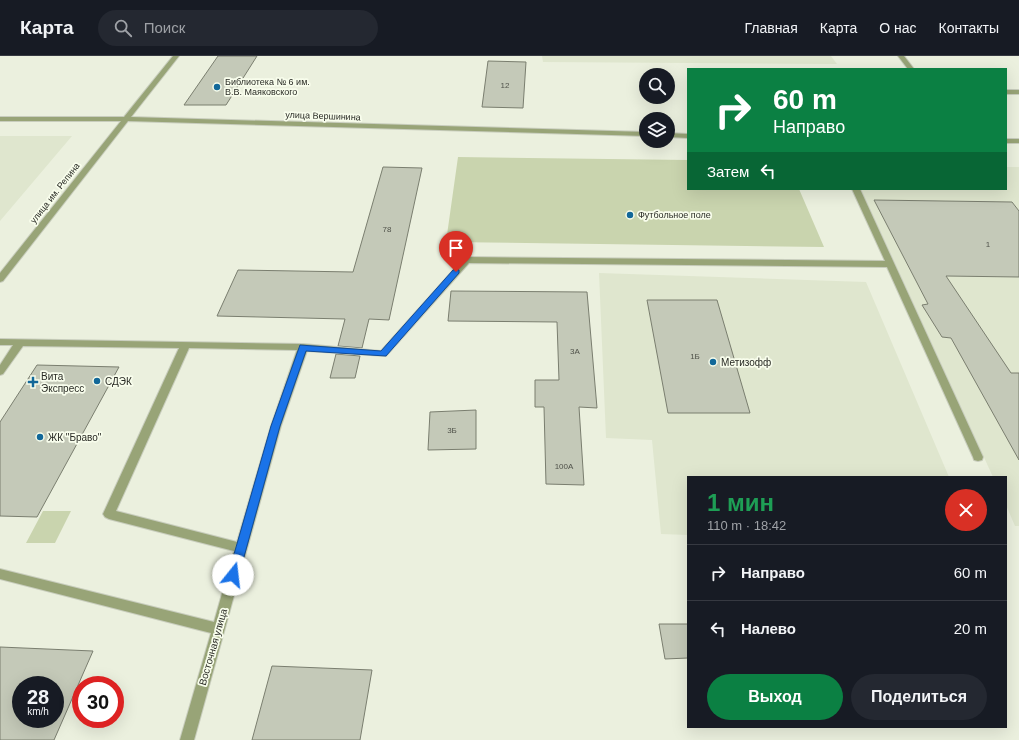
<!DOCTYPE html>
<html lang="ru">
<head>
<meta charset="utf-8">
<style>
	:root { --surface:#171b24; --page:#242831; --text:#f1f3f6; --muted:#9ea1a6; --line:#363941; --accent:#0b8043 }
	body { margin:0; font-family:Arial,sans-serif; background:var(--page); color:var(--text); height:100vh; display:flex; flex-direction:column; font-size:15px; white-space:nowrap }
	* { box-sizing:border-box; margin:0 }
	p { font-size:13px; color:var(--muted) }
	.icon { flex:none; width:22px; height:22px; fill:none; stroke:currentColor; stroke-width:2; stroke-linecap:round; stroke-linejoin:round }
	.map { position:relative; flex:1; overflow:hidden }
	.side { position:absolute; left:687px; top:420px; width:320px; height:252px; display:flex; flex-direction:column; background:var(--surface); border-radius:0px; box-shadow:0 4px 16px #0002 }
	.side>* { flex:none }
	.top-card { position:absolute; left:687px; top:12px; width:320px; height:122px; border-radius:0px; box-shadow:0 4px 16px #0002; background:#0b8043; color:#fff; overflow:hidden }
	.fabs { position:absolute; left:639px; top:12px; display:grid; gap:8px }
	.fabs a { display:grid; place-items:center; width:36px; height:36px; border-radius:50%; background:var(--surface); box-shadow:0 4px 16px #0002; font-size:20px }
	.speed { position:absolute; left:12px; top:620px; display:flex; gap:8px; font-size:20px; font-weight:700; text-align:center }
	.speed>* { display:grid; place-content:center; width:52px; height:52px; border-radius:50%; background:var(--surface); box-shadow:0 4px 16px #0002; line-height:1 }
	.speed small { font-size:10px; font-weight:400 }
	.speed .limit { border:6px solid #d22; background:#fff; color:#111 }
	.pin { position:absolute; display:grid; place-items:center; width:34px; height:34px; color:#fff; margin:-41px -17px; border-radius:50% 50% 50% 0; rotate:-45deg; box-shadow:0 0 4px #0007 }
	.pin .icon { rotate:45deg }
	.me { position:absolute; width:44px; margin:-22px; rotate:16deg; stroke-linejoin:round; filter:drop-shadow(0 0 3px #0008) }
	.turn { display:flex; align-items:center; gap:14px; height:84px; padding:0 20px; font-size:18px }
	.turn .icon { width:52px; height:52px; stroke-width:2.5 }
	.turn b { display:block; font-size:28px; line-height:34px }
	.then { display:flex; align-items:center; height:38px; padding:0 20px; background:#0003; gap:8px; font-size:15px }
	.round { display:grid; place-items:center; flex:none; width:42px; height:42px; border-radius:21px; background:var(--page) }
	.summary { display:flex; align-items:center; justify-content:space-between; height:68px; padding:0 20px }
	h1 { font-size:24px; font-weight:600; line-height:30px; color:#1e9e55 }
	.cta { display:flex; gap:8px; margin-top:auto; padding:8px 20px }
	.cta a { flex:1; height:46px; border-radius:24px; background:var(--accent); color:#fff; font-size:16px; font-weight:600; line-height:46px; text-align:center }
	.cta a+a { background:var(--page); color:var(--text) }
	ul { padding:0; list-style:none }
	li { display:flex; align-items:center; gap:12px; height:56px; padding:0 20px; border-top:1px solid var(--line) }
	li div { flex:1 }
	li b { display:block; font-size:15px }
	li em { font-style:normal }
	header { display:flex; align-items:center; gap:24px; box-sizing:border-box; height:56px; padding:0 20px; background:var(--surface); border-bottom:1px solid var(--line) }
	header strong { font-size:19px }
	nav { display:flex; gap:22px; margin-inline-start:auto; font-size:14px }
	.search { width:280px; height:36px; background:var(--page); display:flex; align-items:center; gap:10px; box-sizing:border-box; padding:0 14px; border-radius:22px; color:var(--muted); font-size:15px }
	.map>svg:first-child { display:block }
	.built { fill:#dfe6ce }
	.green { fill:#c9d4ae }
	.building { fill:#c4c9b8; stroke:#7a7e6f; fill-rule:evenodd }
	.lines { fill:none; stroke-linecap:round; stroke-linejoin:round }
	.minor-casing { stroke:#c8cdbd; stroke-width:2 }
	.minor { fill:#98a477; fill-rule:evenodd }
	.route { fill:#1a73e8; stroke:#114b97 }
	.poi-dot { fill:#126899; stroke:#f8fdec; stroke-width:1.5 }
	.labels { text-anchor:middle; dominant-baseline:central; stroke-width:3.5; stroke-linejoin:round; paint-order:stroke }
	.number-label { font-size:8px; fill:#50524a }
	.far-poi-label { font-size:9px; fill:#292b25; stroke:#f8fdec; text-anchor:start }
	.far-street-label { font-size:9px; fill:#292b25; stroke:#f8fdec }
	.poi-label { font-size:10px; fill:#292b25; stroke:#f8fdec; text-anchor:start }
	.street-label { font-size:10px; fill:#292b25; stroke:#f8fdec }
</style>
</head>
<body>
<header>
<strong>Карта</strong>
<div class="search"><svg class="icon" aria-label="search" viewBox="0 0 24 24"><circle cx="10" cy="10" r="6"/><path d="M15 15l6 6"/></svg>Поиск</div>
<nav><a>Главная</a><a>Карта</a><a>О нас</a><a>Контакты</a></nav>
</header>
<div class="map">
<svg width="1019" height="684" viewBox="0 0 1019 684">
	<rect width="100%" height="100%" fill="#ebf0de"/>
	<path class="built" d="M 542,0 L 831,0 L 837,8 L 543,6 Z
		M 0,80 L 72,80 L 0,165 Z
		M 1006,111 L 1019,111 L 1019,470 L 1015,470 L 1006,449 L 1006,421 L 993,421 L 861,133 L 1006,133 Z
		M 599,217 L 866,226 L 949,421 L 688,421 L 688,479 L 661,478 L 652,384 L 606,382 Z"/>
	<path class="green" d="M 458,101 L 688,104 L 688,133 L 799,133 L 824,191 L 446,186 Z
		M 43,455 L 71,455 L 55,487 L 26,487 Z"/>
	<path class="building" d="M 218,0 L 257,0 L 226,49 L 184,49 Z
		M 488,5 L 526,6 L 523,52 L 482,51 Z
		M 383,111 L 422,112 L 389,264 L 369,263 L 362,292 L 338,290 L 345,263 L 217,260 L 238,214 L 353,216 Z
		M 874,144 L 1012,146 L 1019,155 L 1019,221 L 946,220 L 1011,317 L 1019,317 L 1019,404 L 951,282 L 942,281 L 922,249 L 928,248 Z
		M 451,235 L 587,236 L 597,352 L 579,351 L 584,429 L 546,428 L 544,351 L 535,351 L 535,324 L 559,324 L 557,266 L 448,265 Z
		M 647,244 L 717,244 L 750,357 L 668,357 Z
		M 336,298 L 360,300 L 355,322 L 330,322 Z
		M 37,309 L 119,311 L 37,461 L 0,460 L 0,366 Z
		M 476,354 L 476,393 L 428,394 L 430,356 Z
		M 659,568 L 688,568 L 688,602 L 665,603 Z
		M 0,591 L 93,595 L 54,684 L 0,684 ZM 21,629 L 55,629 L 55,663 L 21,663 Z
		M 272,610 L 372,614 L 360,684 L 252,684 Z"/>
	<g class="lines">
		<defs>
			<path id="minor" d="M 173,0 L 179,0 L 131,61 L 646,76 L 646,80 L 128,65 L 3,225 L 0,226 L 0,217 L 121,65 L 0,65 L 0,61 L 124,61 Z
				M 898,0 L 904,0 L 914,13 L 908,13 Z
				M 1006,34 L 1019,34 L 1019,38 L 1006,38 Z
				M 668,77 L 688,78 L 688,82 L 668,81 Z
				M 1006,83 L 1019,83 L 1019,87 L 1006,87 Z
				M 852,133 L 860,133 L 983,401 L 982,404 L 978,405 L 974,404 L 973,401 L 887,211 L 469,207 L 386,300 L 307,295 L 281,370 L 194,684 L 180,684 L 211,577 L 0,523 L 0,513 L 214,566 L 234,495 L 109,463 L 105,461 L 103,458 L 179,292 L 23,290 L 3,318 L 0,319 L 0,309 L 13,289 L 0,289 L 0,283 L 303,288 L 381,295 L 464,202 L 467,201 L 885,205 ZM 189,292 L 297,294 L 271,370 L 237,486 L 116,455 Z"/>
		</defs>
		<use href="#minor" class="minor-casing"/>
		<use href="#minor" class="minor"/>
	</g>
	<path class="route" d="M 456,213 L 459,214 L 459,217 L 386,300 L 306,295 L 280,370 L 239,519 L 237,523 L 233,524 L 229,523 L 228,519 L 271,370 L 300,289 L 381,295 L 453,214 Z"/>
	<g class="poi-dot">
		<circle cx="217" cy="31" r="4"/>
		<circle cx="630" cy="159" r="4"/>
		<circle cx="713" cy="306" r="4"/>
		<circle cx="97" cy="325" r="4"/>
		<path d="M31 320h4v4h4v4h-4v4h-4v-4h-4v-4h4z"/>
		<circle cx="40" cy="381" r="4"/>
	</g>
	<g class="labels">
		<g class="number-label">
			<text x="505" y="29">12</text>
			<text x="387" y="173">78</text>
			<text x="988" y="188">1</text>
			<text x="575" y="295">3А</text>
			<text x="695" y="300">1Б</text>
			<text x="452" y="374">3Б</text>
			<text x="564" y="410">100А</text>
		</g>
		<g class="far-poi-label">
			<text x="225" y="26">Библиотека № 6 им.<tspan x="225" dy="10">В.В. Маяковского</tspan></text>
			<text x="638" y="159">Футбольное поле</text>
		</g>
		<g class="far-street-label">
			<text transform="translate(323 60) rotate(2)">улица Вершинина</text>
			<text transform="translate(55 137) rotate(-52)">улица им. Репина</text>
		</g>
		<g class="poi-label">
			<text x="721" y="306">Метизофф</text>
			<text x="41" y="320">Вита<tspan x="41" dy="12">Экспресс</tspan></text>
			<text x="105" y="325">СДЭК</text>
			<text x="48" y="381">ЖК "Браво"</text>
		</g>
		<g class="street-label">
			<text transform="translate(213 591) rotate(-74)">Восточная улица</text>
		</g>
	</g>
</svg>
<div class="fabs">
<a><svg class="icon" aria-label="search" viewBox="0 0 24 24"><circle cx="10" cy="10" r="6"/><path d="M15 15l6 6"/></svg></a>
<a><svg class="icon" aria-label="layers" viewBox="0 0 24 24"><path d="M12 4l9 5-9 5-9-5zM3 14l9 5 9-5"/></svg></a>
</div>
<div class="speed"><div>28<small>km/h</small></div><div class="limit">30</div></div>
<div class="pin" style="left:456px;top:216px;background:#d93025"><svg class="icon" aria-label="arrive" viewBox="0 0 24 24"><path d="M6 21V4h12l-3 4 3 4H6"/></svg></div>
<svg class="me" style="left:233px;top:519px" viewBox="-20 -20 40 40"><circle r="19" fill="#fff"/><path d="M0-13L10 11 0 6-10 11z" fill="#1a73e8"/></svg>
<div class="top-card">
<div class="turn"><svg class="icon" aria-label="right" viewBox="0 0 24 24"><path d="M7 20v-9h11M14 6l5 5-5 5"/></svg><div><b>60 m</b>Направо</div></div>
<div class="then">Затем<svg class="icon" aria-label="left" viewBox="0 0 24 24"><path d="M17 20v-9H6M10 6l-5 5 5 5"/></svg></div>
</div>
<section class="side">
<div class="summary"><div><h1>1 мин</h1><p>110 m · 18:42</p></div><a class="round" style="background:#d93025;color:#fff"><svg class="icon" aria-label="close" viewBox="0 0 24 24"><path d="M6 6l12 12M18 6L6 18"/></svg></a></div>
<ul>
<li><svg class="icon" aria-label="right" viewBox="0 0 24 24"><path d="M7 20v-9h11M14 6l5 5-5 5"/></svg><div><b>Направо</b></div><em>60 m</em></li>
<li><svg class="icon" aria-label="left" viewBox="0 0 24 24"><path d="M17 20v-9H6M10 6l-5 5 5 5"/></svg><div><b>Налево</b></div><em>20 m</em></li>
</ul>
<div class="cta"><a>Выход</a><a>Поделиться</a></div>
</section>
</div>
</body>
</html>
